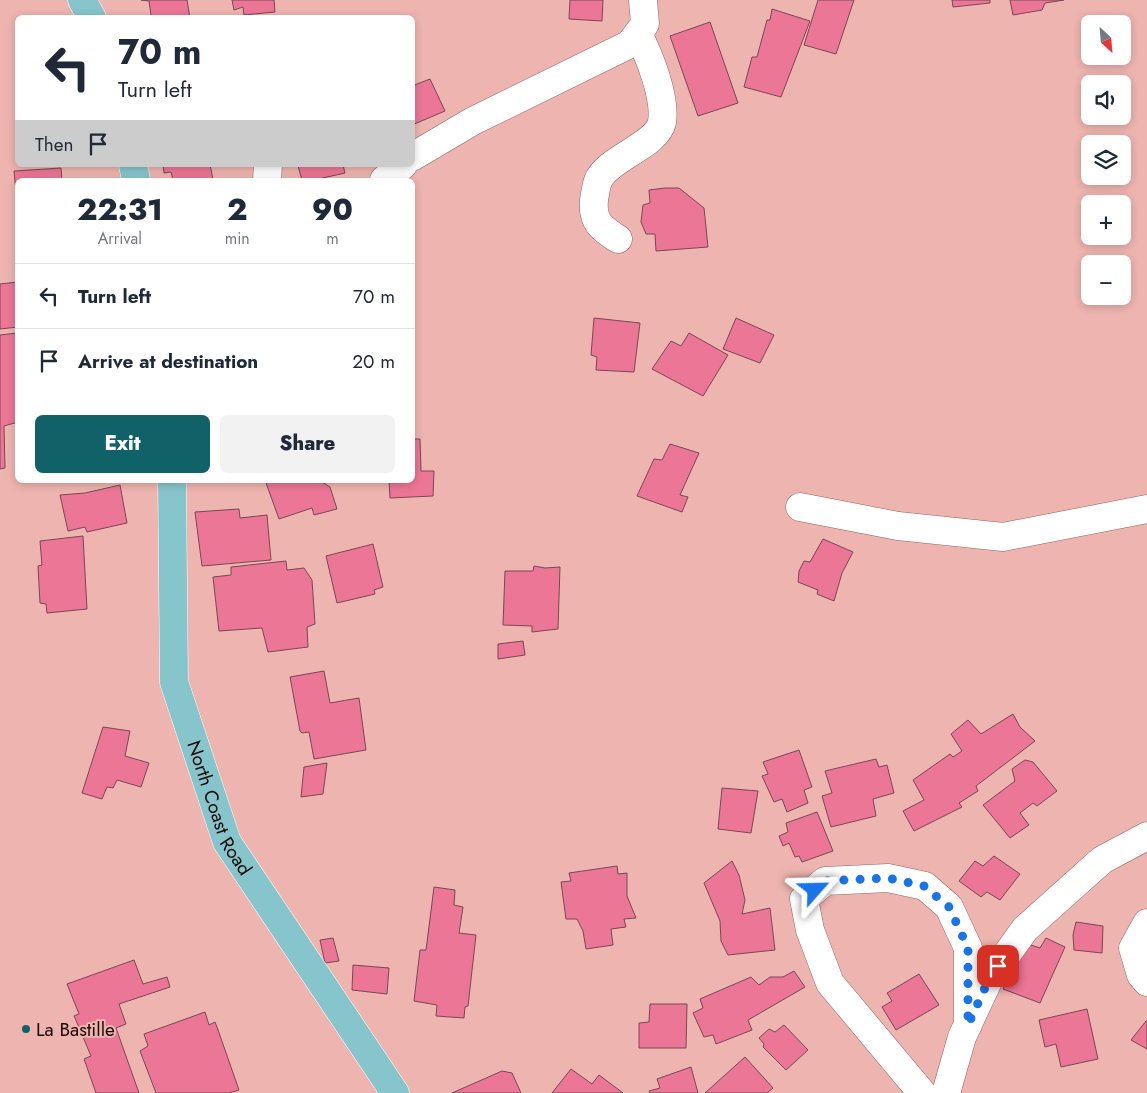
<!DOCTYPE html>
<html lang="en">
<head>
<meta charset="utf-8">
<style>
	:root { --surface:#fff; --page:#f2f2f3; --text:#1f2937; --muted:#747a83; --line:#e0e1e3; --accent:#116168 }
	body { margin:0; font-family:Jost,sans-serif; background:var(--page); color:var(--text); height:100vh; display:flex; flex-direction:column; font-size:19px; white-space:nowrap }
	* { box-sizing:border-box; margin:0 }
	p { font-size:16px; color:var(--muted) }
	.icon { flex:none; width:28px; height:28px; fill:none; stroke:currentColor; stroke-width:2; stroke-linecap:round; stroke-linejoin:round }
	.map { position:relative; flex:1; overflow:hidden }
	.drawer { position:absolute; left:15px; top:178px; width:400px; height:305px; display:flex; flex-direction:column; background:var(--surface); border-radius:8px; box-shadow:0 2px 8px #0003 }
	.drawer>* { flex:none }
	.top-card { position:absolute; left:15px; top:15px; width:400px; height:152px; border-radius:8px; box-shadow:0 2px 8px #0003; background:#fff; color:var(--text); overflow:hidden }
	.needle { width:32px; rotate:154deg }
	.controls { position:absolute; left:1081px; top:15px; display:grid; gap:10px }
	.controls a { display:grid; place-items:center; width:50px; height:50px; border-radius:8px; background:var(--surface); box-shadow:0 2px 8px #0003; font-size:25px }
	.pin { position:absolute; display:grid; place-items:center; width:42px; height:42px; color:#fff; margin:-21px; border-radius:10px; box-shadow:0 2px 8px #0006 }
	.me { position:absolute; width:55px; margin:-28px; rotate:65deg; stroke-linejoin:round; filter:drop-shadow(0 0 4px #0008) }
	.turn { display:flex; align-items:center; gap:18px; height:105px; padding:0 20px; font-size:22px }
	.turn .icon { width:65px; height:65px; stroke-width:2.5 }
	.turn b { display:block; font-size:35px; line-height:42px }
	.then { display:flex; align-items:center; height:48px; padding:0 20px; background:#0003; gap:10px; font-size:19px }
	.eta { display:flex; justify-content:space-evenly; align-items:center; height:85px; text-align:center }
	.eta b { font-size:30px; font-weight:800; line-height:35px }
	.primary-button { display:flex; gap:10px; margin-top:auto; padding:10px 20px }
	.primary-button a { flex:1; height:58px; border-radius:8px; background:var(--accent); color:#fff; font-size:20px; font-weight:800; line-height:58px; text-align:center }
	.primary-button a+a { background:var(--page); color:var(--text) }
	ul { padding:0; list-style:none }
	li { display:flex; align-items:center; gap:15px; height:65px; padding:0 20px; border-top:1px solid var(--line) }
	li div { flex:1 }
	li b { display:block; font-size:19px }
	li em { font-style:normal }
	.map>svg:first-child { display:block }
	.building { fill:#eb7695; stroke:#794854 }
	.lines { fill:none; stroke-linecap:round; stroke-linejoin:round }
	.street-casing { stroke:#96635e; stroke-width:29 }
	.primary-casing { stroke:#fff; stroke-width:29 }
	.street { stroke:#fff; stroke-width:28 }
	.primary { stroke:#86c5cb; stroke-width:28 }
	.route { stroke:#1a73e8; stroke-width:9; stroke-dasharray:0 16.2 }
	.poi-dot { fill:#116168; stroke:#eeb4af; stroke-width:2 }
	.labels { text-anchor:middle; dominant-baseline:central; stroke-width:4; stroke-linejoin:round; paint-order:stroke }
	.street-label { font-size:19px; fill:#1b0807; stroke:#eeb4af }
	.poi-label { font-size:19px; fill:#1b0807; stroke:#eeb4af; text-anchor:start }
</style>
</head>
<body>
<div class="map">
<svg width="1147" height="1093" viewBox="0 0 1147 1093">
	<rect width="100%" height="100%" fill="#eeb4af"/>
	<path class="building" d="M 141,0 L 187,0 L 190,18 L 145,18 L 151,15 L 149,1 Z
		M 232,0 L 274,0 L 275,12 L 244,15 L 243,7 L 234,10 Z
		M 570,0 L 603,0 L 602,21 L 569,19 Z
		M 818,0 L 854,0 L 836,54 L 804,45 Z
		M 952,0 L 990,0 L 990,3 L 953,7 Z
		M 1010,0 L 1064,0 L 1045,3 L 1042,10 L 1013,15 Z
		M 772,9 L 810,21 L 781,97 L 744,87 L 752,57 L 757,57 L 767,20 L 770,20 Z
		M 710,22 L 738,103 L 698,116 L 670,36 Z
		M 430,79 L 445,111 L 412,125 L 412,86 Z
		M 163,165 L 210,165 L 213,179 L 173,180 L 171,172 L 164,173 Z
		M 343,165 L 345,173 L 314,180 L 302,180 L 298,166 Z
		M 61,168 L 62,180 L 18,180 L 18,214 L 14,171 Z
		M 665,188 L 679,188 L 704,208 L 708,247 L 656,251 L 655,234 L 646,234 L 641,222 L 643,205 L 650,203 L 649,190 Z
		M 18,282 L 18,327 L 0,329 L 0,284 Z
		M 594,318 L 640,323 L 634,372 L 596,370 L 597,357 L 591,355 Z
		M 736,318 L 774,335 L 760,363 L 723,349 Z
		M 17,333 L 18,422 L 4,426 L 5,468 L 0,469 L 0,335 Z
		M 689,333 L 728,355 L 703,396 L 652,369 L 671,341 L 681,346 Z
		M 412,439 L 420,439 L 421,471 L 434,471 L 433,496 L 390,498 L 389,480 L 412,480 Z
		M 670,444 L 699,453 L 680,495 L 688,497 L 682,512 L 637,496 L 654,459 L 662,460 Z
		M 265,480 L 319,480 L 330,487 L 337,509 L 314,515 L 312,508 L 279,519 Z
		M 120,485 L 127,523 L 87,532 L 85,527 L 68,531 L 60,495 L 85,493 Z
		M 239,509 L 240,518 L 267,515 L 271,560 L 202,566 L 195,512 Z
		M 83,536 L 87,609 L 47,613 L 46,604 L 40,603 L 38,566 L 42,565 L 40,541 Z
		M 823,539 L 853,552 L 842,573 L 834,601 L 817,594 L 818,590 L 798,582 L 799,571 L 804,561 L 810,562 Z
		M 373,544 L 383,587 L 374,590 L 375,594 L 337,603 L 326,556 Z
		M 286,561 L 287,570 L 304,568 L 312,580 L 315,624 L 307,627 L 308,647 L 268,652 L 262,628 L 219,631 L 213,577 L 231,575 L 231,567 Z
		M 534,566 L 545,568 L 560,567 L 558,629 L 532,632 L 532,626 L 503,625 L 505,571 L 533,571 Z
		M 523,641 L 525,655 L 498,659 L 498,644 Z
		M 324,671 L 330,703 L 359,698 L 366,750 L 314,759 L 309,732 L 302,733 L 300,731 L 290,677 Z
		M 1013,714 L 1020,727 L 1035,741 L 976,786 L 978,791 L 959,803 L 962,807 L 914,831 L 903,811 L 924,800 L 913,780 L 950,754 L 953,757 L 962,751 L 951,734 L 968,720 L 981,734 Z
		M 103,727 L 130,731 L 125,756 L 149,763 L 141,787 L 117,780 L 113,788 L 107,787 L 102,799 L 82,793 Z
		M 799,750 L 812,787 L 804,790 L 808,803 L 787,812 L 782,799 L 774,802 L 762,776 L 768,774 L 763,762 Z
		M 876,759 L 879,767 L 887,765 L 894,793 L 873,799 L 876,816 L 831,827 L 822,796 L 832,793 L 825,771 Z
		M 1025,760 L 1033,762 L 1057,791 L 1037,806 L 1033,803 L 1020,813 L 1029,825 L 1010,838 L 983,805 L 1015,781 L 1012,769 Z
		M 327,763 L 323,794 L 301,797 L 304,767 Z
		M 722,788 L 758,791 L 751,833 L 718,829 Z
		M 817,812 L 833,851 L 802,862 L 799,856 L 795,857 L 789,843 L 783,846 L 779,836 L 788,832 L 786,823 Z
		M 994,856 L 1020,874 L 1000,900 L 987,892 L 981,897 L 959,881 L 975,861 L 983,866 Z
		M 732,861 L 739,875 L 745,900 L 742,914 L 770,908 L 775,950 L 728,955 L 721,941 L 720,921 L 704,883 Z
		M 617,866 L 618,874 L 627,873 L 627,896 L 636,918 L 624,919 L 626,927 L 611,929 L 613,945 L 586,949 L 583,931 L 577,919 L 566,919 L 561,882 L 571,881 L 569,873 Z
		M 434,887 L 455,890 L 454,905 L 463,907 L 459,933 L 476,935 L 468,1006 L 465,1007 L 464,1018 L 436,1016 L 437,1005 L 414,1001 L 420,950 L 426,950 Z
		M 1076,922 L 1103,926 L 1102,953 L 1074,950 L 1073,935 Z
		M 333,938 L 339,961 L 325,963 L 320,940 Z
		M 1046,938 L 1065,947 L 1040,1003 L 1003,989 L 1025,943 L 1040,948 Z
		M 134,960 L 143,984 L 167,977 L 170,987 L 119,1004 L 126,1024 L 116,1028 L 139,1093 L 96,1093 L 84,1059 L 91,1056 L 75,1018 L 74,1016 L 79,1014 L 67,984 Z
		M 353,965 L 389,968 L 387,994 L 352,990 Z
		M 794,971 L 805,987 L 748,1020 L 752,1030 L 716,1044 L 713,1035 L 704,1037 L 693,1013 L 703,1008 L 700,999 L 751,977 L 759,985 L 770,977 L 783,977 Z
		M 919,974 L 939,1005 L 896,1030 L 882,1007 L 892,1001 L 887,993 Z
		M 650,1004 L 687,1004 L 686,1048 L 639,1048 L 639,1023 L 649,1022 Z
		M 1087,1009 L 1098,1059 L 1061,1067 L 1056,1044 L 1045,1047 L 1039,1020 Z
		M 205,1012 L 209,1025 L 215,1022 L 217,1027 L 239,1090 L 229,1093 L 156,1093 L 140,1051 L 148,1046 L 144,1034 Z
		M 1146,1021 L 1147,1021 L 1147,1049 L 1131,1040 Z
		M 784,1025 L 808,1050 L 786,1070 L 763,1047 L 764,1044 L 759,1038 L 769,1029 L 775,1032 Z
		M 745,1057 L 773,1088 L 767,1093 L 705,1093 Z
		M 691,1067 L 698,1093 L 650,1093 L 649,1091 L 660,1088 L 657,1079 Z
		M 571,1069 L 592,1084 L 599,1075 L 623,1093 L 552,1093 Z
		M 502,1071 L 512,1073 L 521,1093 L 452,1093 Z"/>
	<g class="lines">
		<defs>
			<path id="street" d="M 412,157 L 473,121 L 630,44 L 645,24 L 643,0
				M 267,180 L 268,165
				M 384,180 L 403,165
				M 618,239 C 601,228 592,222 594,200 C 595,194 596,186 598,181 C 607,158 657,146 662,122 C 666,97 649,55 638,34
				M 800,507 L 898,526 L 1003,537 L 1147,509
				M 1147,923 L 1133,948 L 1141,975 L 1147,982
				M 922,1093 L 830,983 L 810,930 L 804,899 L 825,881 L 888,878 L 925,886 L 949,907 L 968,948 L 968,1025
				M 946,1093 L 962,1037 L 989,979 L 1025,929 L 1102,860 L 1147,836"/>
			<g id="primary">
				<path d="M 82,0 L 92,18"/>
				<path d="M 133,165 L 136,180"/>
				<path id="s1" d="M 172,480 L 174,682 L 227,842 L 395,1093"/>
			</g>
		</defs>
		<use href="#street" class="street-casing"/>
		<use href="#primary" class="primary-casing"/>
		<use href="#street" class="street"/>
		<use href="#primary" class="primary"/>
	</g>
	<g class="lines">
		<path class="route" d="M 815,890 L 825,881 L 888,878 L 924,886 L 949,907 L 968,948 L 968,1025 L 989,979 L 998,966"/>
	</g>
	<circle class="poi-dot" cx="26" cy="1029" r="5"/>
	<g class="labels">
		<g class="street-label">
			<text stroke="none"><textPath href="#s1" startOffset="336">North Coast Road</textPath></text>
		</g>
		<g class="poi-label">
			<text x="36" y="1029">La Bastille</text>
		</g>
	</g>
</svg>
<div class="controls">
<a><svg class="needle" viewBox="-14 -14 28 28"><path d="M0-13l5 13h-10z" fill="#e53935"/><path d="M0 13l5-13h-10z" fill="#747a83"/></svg></a>
<a><svg class="icon" aria-label="sound" viewBox="0 0 24 24"><path d="M4 9h4l5-4v14l-5-4H4zM17 9q2 3 0 6"/></svg></a>
<a><svg class="icon" aria-label="layers" viewBox="0 0 24 24"><path d="M12 4l9 5-9 5-9-5zM3 14l9 5 9-5"/></svg></a>
<a>+</a>
<a>−</a>
</div>
<div class="pin" style="left:998px;top:966px;background:#d93025"><svg class="icon" aria-label="arrive" viewBox="0 0 24 24"><path d="M6 21V4h12l-3 4 3 4H6"/></svg></div>
<svg class="me" style="left:815px;top:890px" viewBox="-20 -20 40 40"><path d="M0-17L14 15 0 8-14 15z" fill="#1a73e8" stroke="#fff" stroke-width="4"/></svg>
<div class="top-card">
<div class="turn"><svg class="icon" aria-label="left" viewBox="0 0 24 24"><path d="M17 20v-9H6M10 6l-5 5 5 5"/></svg><div><b>70 m</b>Turn left</div></div>
<div class="then">Then<svg class="icon" aria-label="arrive" viewBox="0 0 24 24"><path d="M6 21V4h12l-3 4 3 4H6"/></svg></div>
</div>
<section class="drawer">
<div class="eta">
<div><b>22:31</b><p>Arrival</p></div>
<div><b>2</b><p>min</p></div>
<div><b>90</b><p>m</p></div>
</div>
<ul>
<li><svg class="icon" aria-label="left" viewBox="0 0 24 24"><path d="M17 20v-9H6M10 6l-5 5 5 5"/></svg><div><b>Turn left</b></div><em>70 m</em></li>
<li><svg class="icon" aria-label="arrive" viewBox="0 0 24 24"><path d="M6 21V4h12l-3 4 3 4H6"/></svg><div><b>Arrive at destination</b></div><em>20 m</em></li>
</ul>
<div class="primary-button"><a>Exit</a><a>Share</a></div>
</section>
</div>
</body>
</html>
